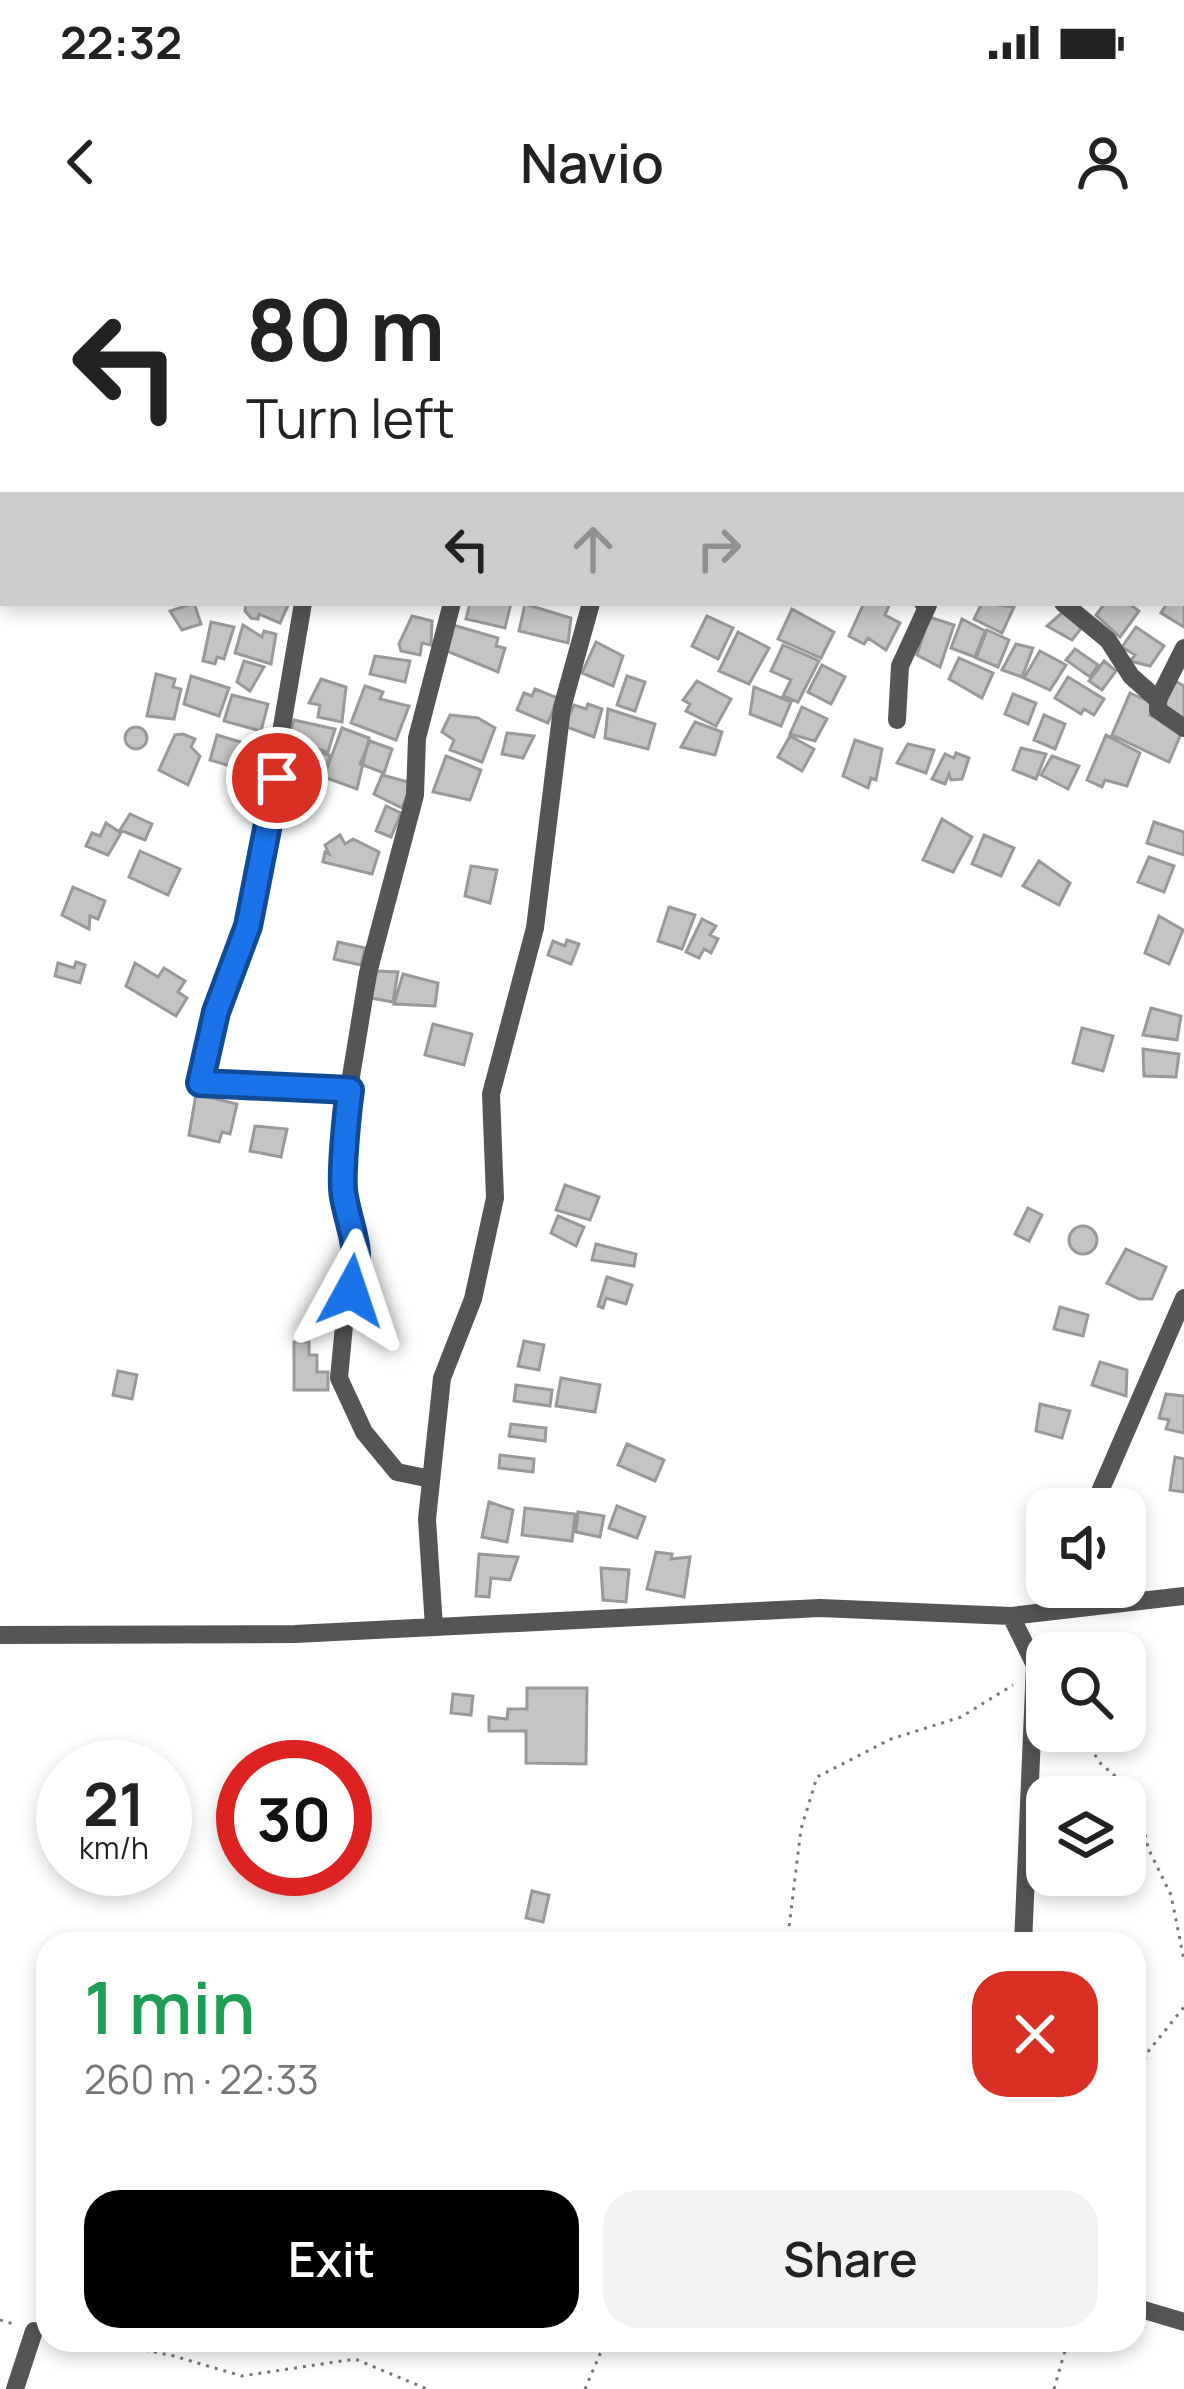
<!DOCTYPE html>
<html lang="en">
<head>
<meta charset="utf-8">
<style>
	:root { --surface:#fff; --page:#f2f2f2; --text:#222; --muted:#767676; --accent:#000 }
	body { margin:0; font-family:Manrope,sans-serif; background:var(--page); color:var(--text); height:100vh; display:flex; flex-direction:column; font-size:45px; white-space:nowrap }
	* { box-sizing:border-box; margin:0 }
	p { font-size:39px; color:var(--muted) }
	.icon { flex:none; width:66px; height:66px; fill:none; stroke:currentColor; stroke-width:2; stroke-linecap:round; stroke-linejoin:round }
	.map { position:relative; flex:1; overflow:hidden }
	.drawer { position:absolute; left:36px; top:1692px; width:1110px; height:420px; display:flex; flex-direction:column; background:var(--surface); border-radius:36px; box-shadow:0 6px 18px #0003 }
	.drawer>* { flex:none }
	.hud { position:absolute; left:0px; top:0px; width:1185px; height:366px; box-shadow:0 6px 18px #0003; background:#fff; color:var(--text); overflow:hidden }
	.controls { position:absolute; left:1026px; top:1248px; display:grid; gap:24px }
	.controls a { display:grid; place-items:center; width:120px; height:120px; border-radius:24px; background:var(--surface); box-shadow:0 6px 18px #0003; font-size:60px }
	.speed { position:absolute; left:36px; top:1500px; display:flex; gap:24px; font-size:60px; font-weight:700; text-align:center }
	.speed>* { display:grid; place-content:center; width:156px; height:156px; border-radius:50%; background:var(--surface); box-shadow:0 6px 18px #0003; line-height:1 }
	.speed small { font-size:30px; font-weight:400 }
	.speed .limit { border:18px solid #d22; background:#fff; color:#111 }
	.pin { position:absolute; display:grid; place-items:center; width:102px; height:102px; color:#fff; margin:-51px; border:6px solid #fff; border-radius:50%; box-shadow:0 3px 12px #0007 }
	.me { position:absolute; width:132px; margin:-66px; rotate:5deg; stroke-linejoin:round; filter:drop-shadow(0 0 9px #0008) }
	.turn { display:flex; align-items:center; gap:42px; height:252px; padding:0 48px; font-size:54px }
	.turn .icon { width:156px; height:156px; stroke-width:2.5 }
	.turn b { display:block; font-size:84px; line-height:102px }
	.lanes { display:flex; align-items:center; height:114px; padding:0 48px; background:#0003; justify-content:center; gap:60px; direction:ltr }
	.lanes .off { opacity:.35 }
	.round { display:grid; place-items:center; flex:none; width:126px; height:126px; border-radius:36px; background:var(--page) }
	.overview { display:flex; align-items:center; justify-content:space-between; height:204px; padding:0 48px }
	h1 { font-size:72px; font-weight:600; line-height:90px; color:#1e9e55 }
	.action { display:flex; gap:24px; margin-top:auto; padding:24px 48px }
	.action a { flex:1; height:138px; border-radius:36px; background:var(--accent); color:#fff; font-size:48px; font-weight:600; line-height:138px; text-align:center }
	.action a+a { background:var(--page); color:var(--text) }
	.status { display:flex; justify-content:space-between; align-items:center; height:84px; padding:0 60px; background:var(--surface); direction:ltr }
	.status svg { height:33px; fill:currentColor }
	header { display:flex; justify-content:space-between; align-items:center; height:156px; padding:0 48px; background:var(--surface); font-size:54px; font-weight:600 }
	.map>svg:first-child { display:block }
	.building { fill:#c4c4c4; stroke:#999; stroke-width:3 }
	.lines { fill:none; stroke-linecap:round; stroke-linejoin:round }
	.path { stroke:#777; stroke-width:3; stroke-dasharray:3 6; stroke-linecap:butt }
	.street { stroke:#555; stroke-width:18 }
	.route-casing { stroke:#114b97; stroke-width:30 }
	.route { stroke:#1a73e8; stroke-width:21 }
</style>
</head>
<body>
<div class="status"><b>22:32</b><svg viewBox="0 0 49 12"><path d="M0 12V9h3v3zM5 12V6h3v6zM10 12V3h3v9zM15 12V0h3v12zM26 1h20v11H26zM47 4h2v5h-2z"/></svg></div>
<header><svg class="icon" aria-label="back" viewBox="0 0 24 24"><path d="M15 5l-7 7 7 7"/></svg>Navio<svg class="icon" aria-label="person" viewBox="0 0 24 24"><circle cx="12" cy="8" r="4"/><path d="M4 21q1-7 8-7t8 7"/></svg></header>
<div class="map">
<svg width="1184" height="2149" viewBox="0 0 1184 2149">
	<rect width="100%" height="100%" fill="#fff"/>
	<path class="building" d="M 1182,344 L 1184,345 L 1184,387 L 1161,373 L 1167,363 L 1182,363 Z
		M 194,363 L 201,384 L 182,390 L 170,371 Z
		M 246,363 L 289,363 L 280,383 L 259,374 L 258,379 L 251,378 L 245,371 Z
		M 470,363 L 511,363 L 505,388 L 466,379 Z
		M 864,363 L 883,363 L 889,366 L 885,375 L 900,383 L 886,410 L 868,398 L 864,404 L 849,396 Z
		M 982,363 L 1014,367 L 1002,393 L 974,379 Z
		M 1105,363 L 1128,363 L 1139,371 L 1120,397 L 1096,375 Z
		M 525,364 L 571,378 L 568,403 L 519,391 Z
		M 792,369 L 834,392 L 821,418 L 778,399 Z
		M 1063,372 L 1083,386 L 1072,400 L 1047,386 Z
		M 412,376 L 432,381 L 431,405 L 422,403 L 420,415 L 401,411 L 399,404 Z
		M 707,376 L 733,388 L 718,419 L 692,406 Z
		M 929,377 L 954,385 L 940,427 L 917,415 Z
		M 962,379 L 985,391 L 975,417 L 951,408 Z
		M 211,382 L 234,387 L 224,419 L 217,417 L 215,424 L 203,421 Z
		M 243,385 L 262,397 L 264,391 L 276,394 L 271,424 L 235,413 Z
		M 453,385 L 498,398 L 496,406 L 505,408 L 498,432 L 447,411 Z
		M 1136,387 L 1164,406 L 1150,426 L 1130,421 L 1135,415 L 1122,407 Z
		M 987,390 L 1009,400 L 998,427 L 976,418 Z
		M 738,392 L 769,408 L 749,444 L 719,431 Z
		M 596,402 L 623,416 L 613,446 L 582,433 Z
		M 1016,404 L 1033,408 L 1022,437 L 1002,430 Z
		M 783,405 L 819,421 L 798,462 L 783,456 L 791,440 L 771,431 Z
		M 1075,409 L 1098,425 L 1090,437 L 1066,420 Z
		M 1040,411 L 1066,425 L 1050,450 L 1024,438 Z
		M 375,416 L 410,421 L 405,442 L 370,434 Z
		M 959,418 L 993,433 L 982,458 L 949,439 Z
		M 244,421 L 264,427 L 250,451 L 237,442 Z
		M 1104,421 L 1116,431 L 1102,450 L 1089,441 Z
		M 822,425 L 845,437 L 831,464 L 808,452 Z
		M 156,434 L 175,439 L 173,447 L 181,449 L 174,479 L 147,476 Z
		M 191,436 L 229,448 L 219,476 L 184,464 Z
		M 627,436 L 645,442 L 635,471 L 617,465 Z
		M 1068,437 L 1104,459 L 1094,475 L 1084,469 L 1081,474 L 1055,458 Z
		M 321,439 L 346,447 L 342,482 L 318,477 L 320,465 L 309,463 Z
		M 697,441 L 731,459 L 716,486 L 686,471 L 690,464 L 683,460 Z
		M 1175,441 L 1184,446 L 1184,484 L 1160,471 Z
		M 365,446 L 383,452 L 380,459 L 409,466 L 396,500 L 351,483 Z
		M 754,447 L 791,462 L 781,486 L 750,474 Z
		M 535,449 L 558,458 L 548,483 L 517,470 L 524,453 L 532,456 Z
		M 1130,453 L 1155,464 L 1150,475 L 1183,489 L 1169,522 L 1112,495 Z
		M 1013,454 L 1036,463 L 1028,484 L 1005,474 Z
		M 232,455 L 268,464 L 261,491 L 224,481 Z
		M 588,464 L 602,469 L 594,497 L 564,486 L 574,465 L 586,469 Z
		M 802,467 L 827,479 L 815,501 L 790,494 Z
		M 608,469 L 655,484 L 648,509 L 605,498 Z
		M 450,475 L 478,478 L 495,488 L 482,522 L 450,510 L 454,500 L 442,492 Z
		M 1044,475 L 1065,484 L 1055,509 L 1034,500 Z
		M 294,480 L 335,489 L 328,512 L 288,500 Z
		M 695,482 L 722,492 L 715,515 L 681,507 Z
		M125 498a11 11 0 1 1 22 0a11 11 0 1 1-22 0Z
		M 342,488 L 369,498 L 357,549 L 324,537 Z
		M 507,493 L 534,496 L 523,518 L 502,514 Z
		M 183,494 L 195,499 L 191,507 L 200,516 L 188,545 L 159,530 L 175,495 Z
		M 217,495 L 244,503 L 237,528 L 210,520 Z
		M 1106,495 L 1140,513 L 1127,546 L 1105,540 L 1102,547 L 1087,540 Z
		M 790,496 L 814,509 L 802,531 L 778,517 Z
		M 855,500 L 882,509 L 876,540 L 871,538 L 868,548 L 843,536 Z
		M 370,501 L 392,509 L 384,533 L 360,524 Z
		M 248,504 L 272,511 L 265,535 L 241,528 Z
		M 908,504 L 934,510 L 926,533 L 897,523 Z
		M 296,507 L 330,515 L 327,526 L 293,518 Z
		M 1021,508 L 1046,514 L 1036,539 L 1013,530 Z
		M 956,513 L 969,518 L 962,539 L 951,540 L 949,534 L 945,544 L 932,539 L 945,514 L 954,518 Z
		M 446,516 L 481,530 L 470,560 L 433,552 Z
		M 1052,516 L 1079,526 L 1068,549 L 1041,535 Z
		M 382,535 L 412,543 L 402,568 L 374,554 Z
		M 295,539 L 323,546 L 314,571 L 284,563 L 287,553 L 294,555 Z
		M 386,566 L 401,573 L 391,597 L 376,591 Z
		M 130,574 L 152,584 L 145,600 L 120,590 Z
		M 942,579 L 972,597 L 953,632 L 923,620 Z
		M 1154,582 L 1184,592 L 1184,615 L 1147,603 Z
		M 106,583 L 121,593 L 108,615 L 86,606 L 92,593 L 100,596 Z
		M 340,595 L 345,604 L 353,599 L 379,612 L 372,634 L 323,622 L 325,612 L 329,614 L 325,605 Z
		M 984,595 L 1014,608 L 1001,636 L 972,624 Z
		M 140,611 L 180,629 L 168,655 L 129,637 Z
		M 1149,617 L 1174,626 L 1164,652 L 1138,642 Z
		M 1039,621 L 1070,643 L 1059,665 L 1023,646 Z
		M 471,626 L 497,630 L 490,663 L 465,656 Z
		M 73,647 L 105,661 L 98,679 L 90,676 L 89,689 L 62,675 Z
		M 669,667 L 695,675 L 682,709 L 658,701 Z
		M 1159,676 L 1183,690 L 1169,724 L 1145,713 Z
		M 702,679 L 716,686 L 710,695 L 718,699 L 711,713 L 704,709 L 699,718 L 686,712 Z
		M 567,700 L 579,704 L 571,724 L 548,715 L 553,701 L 565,706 Z
		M 338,702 L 365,708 L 361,725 L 334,719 Z
		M 76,722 L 85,725 L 80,743 L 55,736 L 58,723 L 74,728 Z
		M 135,723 L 158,737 L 164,728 L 185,741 L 178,752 L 187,758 L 176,776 L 126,746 Z
		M 377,731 L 398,732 L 393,762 L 371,758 Z
		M 403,734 L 438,743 L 435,766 L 394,764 Z
		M 1151,768 L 1181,776 L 1177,800 L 1143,795 Z
		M 433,784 L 472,794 L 464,825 L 425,815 Z
		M 1082,788 L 1113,796 L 1103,831 L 1073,823 Z
		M 1143,809 L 1179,814 L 1176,837 L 1144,836 Z
		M 196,854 L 237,864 L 230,894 L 222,892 L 219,902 L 189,895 Z
		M 255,886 L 287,889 L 281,917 L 250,911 Z
		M 565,945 L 599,957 L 590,980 L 556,970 Z
		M 1028,968 L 1042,975 L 1029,1001 L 1015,994 Z
		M 558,976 L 584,987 L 576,1006 L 551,993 Z
		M1069 1000a14 14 0 1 1 28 0a14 14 0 1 1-28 0Z
		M 596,1004 L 636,1014 L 634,1026 L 592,1020 Z
		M 1126,1009 L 1166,1027 L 1152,1059 L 1139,1059 L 1107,1043 Z
		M 607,1037 L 632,1045 L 626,1064 L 606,1058 L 603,1068 L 598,1066 Z
		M 1060,1067 L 1088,1075 L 1083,1096 L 1054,1089 Z
		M 524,1101 L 544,1105 L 539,1130 L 518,1126 Z
		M 294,1102 L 309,1102 L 309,1115 L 317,1115 L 317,1132 L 328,1132 L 328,1150 L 294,1150 Z
		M 1100,1122 L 1127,1130 L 1126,1156 L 1092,1145 Z
		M 118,1131 L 137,1135 L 132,1159 L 113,1155 Z
		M 561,1138 L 600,1145 L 595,1172 L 556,1166 Z
		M 516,1145 L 552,1150 L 550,1166 L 514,1161 Z
		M 1166,1154 L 1184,1156 L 1184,1193 L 1166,1189 L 1169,1180 L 1159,1178 Z
		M 1040,1164 L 1070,1171 L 1062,1198 L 1036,1191 Z
		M 511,1184 L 546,1188 L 545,1201 L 509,1196 Z
		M 627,1204 L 664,1220 L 655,1241 L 618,1225 Z
		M 500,1215 L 534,1219 L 533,1232 L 499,1228 Z
		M 1175,1217 L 1184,1219 L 1184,1252 L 1170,1250 Z
		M 489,1262 L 513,1270 L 507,1302 L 482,1297 Z
		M 617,1266 L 645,1277 L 637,1298 L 609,1288 Z
		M 525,1268 L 575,1274 L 572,1301 L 522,1295 Z
		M 578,1272 L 604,1276 L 600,1297 L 576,1292 Z
		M 656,1312 L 672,1314 L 671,1319 L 690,1317 L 684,1357 L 647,1349 Z
		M 479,1314 L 518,1317 L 510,1340 L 491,1338 L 489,1357 L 476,1356 Z
		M 601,1328 L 629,1330 L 626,1362 L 603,1360 Z
		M 527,1448 L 587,1448 L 586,1524 L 526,1523 L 526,1491 L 489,1491 L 489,1477 L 507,1479 L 508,1469 L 527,1469 Z
		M 453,1454 L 473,1456 L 471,1475 L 451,1473 Z
		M 532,1651 L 549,1655 L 543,1682 L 526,1678 Z"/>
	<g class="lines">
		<path class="path" d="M 1082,1491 L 1099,1522 L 1137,1555 L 1148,1608 L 1171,1655 L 1184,1720
			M 787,1704 L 801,1589 L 817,1537 L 891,1499 L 961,1477 L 1013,1445
			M 1134,1845 L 1147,1813 L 1184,1767
			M 0,2080 L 17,2085
			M 92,2100 L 174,2116 L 242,2136 L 355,2119 L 427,2149
			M 585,2149 L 606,2100
			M 1054,2149 L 1068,2100"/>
		<path class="street" d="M 402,0 L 409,3
			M 463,0 L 470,3
			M 230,3 L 230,0
			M 782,3 L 783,0
			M 1046,3 L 1047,0
			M 303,363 L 248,687 L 216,772 L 199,843 L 349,850
			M 1063,363 L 1108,400 L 1131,436 L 1158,460 L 1158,470 L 1184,488
			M 1158,460 L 1184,408
			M 897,480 L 900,426 L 928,365 L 923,363
			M 431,1239 L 397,1232 L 364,1192 L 339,1138 L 345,1075 L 357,1027 L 356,988 L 343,954 L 348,855 L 368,733 L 415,555 L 417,498 L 452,363
			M 1099,1269 L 1101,1249 L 1184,1058
			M 1011,1376 L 1035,1425 L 1023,1704
			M 434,1387 L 427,1279 L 442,1138 L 473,1059 L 495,958 L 491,854 L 535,688 L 562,468 L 591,363
			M 0,1395 L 295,1394 L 820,1368 L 1011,1376 L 1184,1356
			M 1134,2067 L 1184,2082
			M 15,2149 L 34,2091"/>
	</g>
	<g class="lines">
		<defs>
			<path id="route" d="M 277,538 L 248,686 L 216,772 L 200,843 L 350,850 C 347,871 340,939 344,957 C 351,995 363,1009 351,1051"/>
		</defs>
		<use href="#route" class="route-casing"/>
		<use href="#route" class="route"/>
	</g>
</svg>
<div class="controls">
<a><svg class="icon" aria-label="sound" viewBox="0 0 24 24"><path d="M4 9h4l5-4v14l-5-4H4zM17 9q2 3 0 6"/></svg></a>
<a><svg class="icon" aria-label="search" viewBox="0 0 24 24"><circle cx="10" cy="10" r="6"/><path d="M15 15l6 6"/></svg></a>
<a><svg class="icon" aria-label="layers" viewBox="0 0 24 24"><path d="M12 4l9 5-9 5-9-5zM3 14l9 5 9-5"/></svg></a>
</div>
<div class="speed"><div>21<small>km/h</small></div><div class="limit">30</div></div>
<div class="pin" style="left:277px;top:538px;background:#d93025"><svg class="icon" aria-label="arrive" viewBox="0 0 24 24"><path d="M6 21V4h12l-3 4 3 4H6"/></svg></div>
<svg class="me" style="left:351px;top:1051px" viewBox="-20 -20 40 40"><path d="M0-17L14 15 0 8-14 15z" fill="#1a73e8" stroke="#fff" stroke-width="4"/></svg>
<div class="hud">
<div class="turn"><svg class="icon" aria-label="left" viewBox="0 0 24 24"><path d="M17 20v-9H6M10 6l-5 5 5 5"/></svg><div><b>80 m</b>Turn left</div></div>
<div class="lanes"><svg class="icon" aria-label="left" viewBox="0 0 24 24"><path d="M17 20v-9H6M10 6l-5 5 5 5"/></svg><svg class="icon off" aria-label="ahead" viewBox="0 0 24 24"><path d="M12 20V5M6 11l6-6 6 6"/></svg><svg class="icon off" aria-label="right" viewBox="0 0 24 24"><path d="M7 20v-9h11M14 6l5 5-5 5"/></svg></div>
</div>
<section class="drawer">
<div class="overview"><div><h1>1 min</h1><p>260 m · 22:33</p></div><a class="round" style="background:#d93025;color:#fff"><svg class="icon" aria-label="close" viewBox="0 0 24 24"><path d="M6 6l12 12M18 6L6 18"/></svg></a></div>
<div class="action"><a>Exit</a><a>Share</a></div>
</section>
</div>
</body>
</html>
